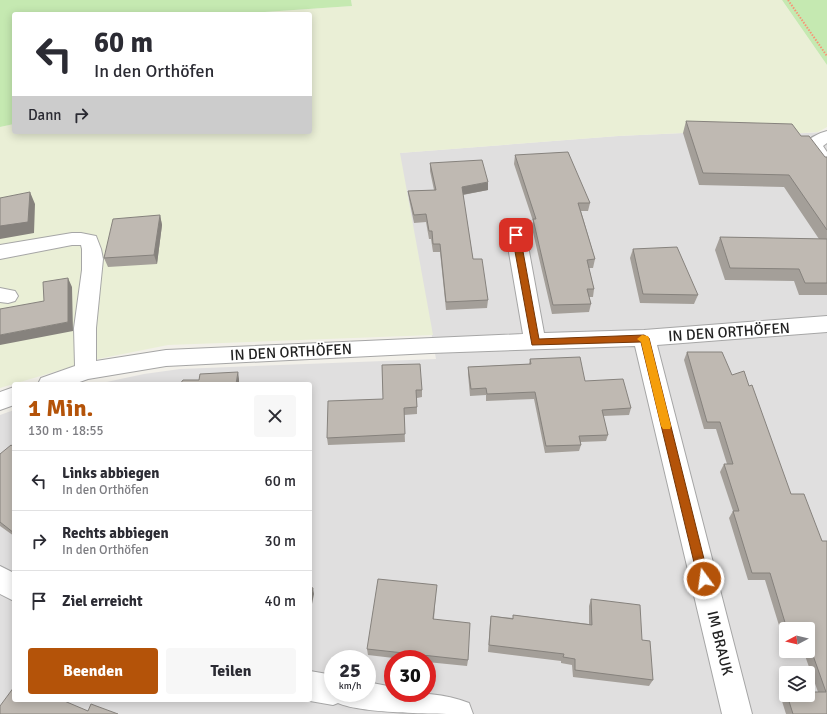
<!DOCTYPE html>
<html lang="de">
<head>
<meta charset="utf-8">
<style>
	:root { --surface:#fff; --page:#f7f7f7; --text:#2b2b33; --muted:#7c7c81; --line:#e1e1e2; --accent:#b45309 }
	body { margin:0; font-family:Signika,sans-serif; background:var(--page); color:var(--text); height:100vh; display:flex; flex-direction:column; font-size:15px; white-space:nowrap }
	* { box-sizing:border-box; margin:0 }
	p { font-size:13px; color:var(--muted) }
	.icon { flex:none; width:22px; height:22px; fill:none; stroke:currentColor; stroke-width:2; stroke-linecap:round; stroke-linejoin:round }
	.map { position:relative; flex:1; overflow:hidden }
	.side { position:absolute; left:12px; top:382px; width:300px; height:320px; display:flex; flex-direction:column; background:var(--surface); border-radius:4px; box-shadow:0 2px 10px #0003 }
	.side>* { flex:none }
	.guide { position:absolute; left:12px; top:12px; width:300px; height:122px; border-radius:4px; box-shadow:0 2px 10px #0003; background:#fff; color:var(--text); overflow:hidden }
	.needle { width:26px; rotate:263deg }
	.controls { position:absolute; left:779px; top:622px; display:grid; gap:8px }
	.controls a { display:grid; place-items:center; width:36px; height:36px; border-radius:4px; background:var(--surface); box-shadow:0 2px 10px #0003; font-size:20px }
	.speed { position:absolute; left:324px; top:650px; display:flex; gap:8px; font-size:20px; font-weight:700; text-align:center }
	.speed>* { display:grid; place-content:center; width:52px; height:52px; border-radius:50%; background:var(--surface); box-shadow:0 2px 10px #0003; line-height:1 }
	.speed small { font-size:10px; font-weight:400 }
	.speed .limit { border:6px solid #d22; background:#fff; color:#111 }
	.pin { position:absolute; display:grid; place-items:center; width:34px; height:34px; color:#fff; margin:-17px; border-radius:8px; box-shadow:0 2px 6px #0006 }
	.me { position:absolute; width:44px; margin:-22px; rotate:346deg; stroke-linejoin:round; filter:drop-shadow(0 0 3px #0008) }
	.turn { display:flex; align-items:center; gap:14px; height:84px; padding:0 16px; font-size:18px }
	.turn .icon { width:52px; height:52px; stroke-width:2.5 }
	.turn b { display:block; font-size:28px; line-height:34px }
	.then { display:flex; align-items:center; height:38px; padding:0 16px; background:#0003; gap:8px; font-size:15px }
	.round { display:grid; place-items:center; flex:none; width:42px; height:42px; border-radius:4px; background:var(--page) }
	.summary { display:flex; align-items:center; justify-content:space-between; height:68px; padding:0 16px }
	h1 { font-size:24px; font-weight:700; line-height:30px; color:var(--accent) }
	.primary-button { display:flex; gap:8px; margin-top:auto; padding:8px 16px }
	.primary-button a { flex:1; height:46px; border-radius:4px; background:var(--accent); color:#fff; font-size:16px; font-weight:700; line-height:46px; text-align:center }
	.primary-button a+a { background:var(--page); color:var(--text) }
	ul { padding:0; list-style:none }
	li { display:flex; align-items:center; gap:12px; height:60px; padding:0 16px; border-top:1px solid var(--line) }
	li div { flex:1 }
	li b { display:block; font-size:15px }
	li em { font-style:normal }
	.map>svg:first-child { display:block }
	.residential { fill:#e0dfdf; fill-rule:evenodd }
	.farmland { fill:#eaefd6 }
	.grass { fill:#c5e9b1 }
	.lines { fill:none; stroke-linecap:round; stroke-linejoin:round }
	.minor-casing { stroke:#a6a6a6; stroke-width:2 }
	.path { stroke:#f79475; stroke-width:2; stroke-dasharray:1.5 1.5; stroke-linecap:butt }
	.minor { fill:#fff; fill-rule:evenodd }
	.wall { fill:#a49f99 }
	.shaded-wall { fill:#86827d }
	.building { fill:#bfb9b2; stroke:#86827d }
	.route { fill:#b45309; stroke:#753606 }
	.slow { fill:#f59e0b }
	.labels { text-anchor:middle; dominant-baseline:central; stroke-width:3.5; stroke-linejoin:round; paint-order:stroke }
	.street-label { font-size:15px; fill:#222; stroke:#fff }
</style>
</head>
<body>
<div class="map">
<svg width="827" height="714" viewBox="0 0 827 714">
	<rect width="100%" height="100%" fill="#f2f0e9"/>
	<path class="residential" d="M 827,132 L 827,714 L 0,714 L 0,415 L 14,410 L 14,700 L 310,700 L 310,384 L 97,384 L 144,374 L 180,369 L 436,359 L 399,153 L 618,136 L 683,133 L 787,134 ZM 786,629 L 808,629 L 808,651 L 786,651 ZM 333,659 L 367,659 L 367,693 L 333,693 ZM 393,659 L 427,659 L 427,693 L 393,693 ZM 786,673 L 808,673 L 808,695 L 786,695 Z"/>
	<path class="farmland" d="M 351,0 L 782,0 L 827,65 L 827,127 L 818,132 L 787,134 L 683,133 L 618,136 L 400,153 L 433,335 L 168,345 L 98,359 L 0,388 L 0,127 L 14,124 L 14,132 L 310,132 L 310,14 L 235,14 L 352,6 Z"/>
	<path class="grass" d="M 0,0 L 351,0 L 352,6 L 235,14 L 14,14 L 14,124 L 0,127 Z
		M 782,0 L 827,0 L 827,65 Z"/>
	<g class="lines">
		<defs>
			<path id="minor" d="M 827,131 L 827,143 L 823,146 L 827,152 L 827,169 L 821,168 L 804,145 C 809,138 819,133 827,131 Z
				M 516,229 L 523,231 L 526,235 L 544,333 L 644,330 L 827,316 L 827,332 L 657,345 L 752,714 L 722,714 L 635,346 L 431,353 L 166,366 L 88,379 L 74,384 L 38,384 L 41,378 L 75,366 L 74,328 L 82,270 L 82,249 L 81,245 L 72,245 L 0,259 L 0,245 L 72,233 L 81,233 L 96,236 L 101,249 L 103,259 L 96,328 L 96,361 L 166,350 L 523,334 L 506,235 L 509,231 Z
				M 0,288 L 15,291 L 18,296 L 15,301 L 8,303 L 0,302 Z
				M 14,387 L 14,405 L 0,410 L 0,392 Z
				M 0,566 L 14,573 L 14,601 L 0,594 Z
				M 310,671 L 333,675 L 333,693 L 367,693 L 367,682 L 393,687 L 393,693 C 419,693 444,693 469,703 L 473,714 C 442,714 362,714 338,703 L 333,705 L 310,701 L 308,700 L 310,700 Z"/>
		</defs>
		<use href="#minor" class="minor-casing"/>
		<path class="path" d="M 788,0 L 827,56"/>
		<use href="#minor" class="minor"/>
	</g>
	<path class="wall" d="M 686,121 L 801,136 L 825,157 L 827,157 L 827,295 L 799,295 L 794,281 L 725,280 L 715,250 L 720,237 L 819,239 L 784,187 L 699,185 L 683,133 Z
		M 515,155 L 590,203 L 588,211 L 581,211 L 595,259 L 593,268 L 589,268 L 594,289 L 593,297 L 589,297 L 591,304 L 589,312 L 552,314 L 532,228 L 533,221 L 514,164 Z
		M 430,163 L 488,190 L 463,195 L 473,259 L 488,300 L 487,308 L 446,310 L 440,252 L 433,252 L 431,239 L 429,239 L 426,222 L 414,223 L 409,199 L 408,191 L 434,190 L 430,171 Z
		M 160,215 L 162,225 L 157,264 L 108,267 L 104,258 Z
		M 633,249 L 698,295 L 694,304 L 640,303 L 630,258 Z
		M 687,352 L 732,375 L 791,494 L 822,541 L 827,714 L 786,714 L 781,698 L 786,693 L 786,695 L 808,695 L 818,692 L 804,653 L 788,653 L 787,651 L 808,651 L 808,629 L 786,629 L 786,648 L 765,580 L 748,580 L 729,518 L 733,511 L 720,472 L 724,464 L 727,464 L 716,429 L 704,429 L 684,360 Z
		M 530,359 L 585,381 L 631,408 L 629,415 L 603,416 L 608,435 L 606,441 L 580,442 L 581,445 L 579,451 L 545,453 L 534,399 L 486,401 L 486,395 L 470,396 L 468,374 L 468,367 L 529,364 Z
		M 382,365 L 422,390 L 422,397 L 417,398 L 417,414 L 404,415 L 405,442 L 328,445 L 327,438 L 383,399 Z
		M 14,447 L 14,536 L 0,526 L 0,454 Z
		M 436,591 L 434,619 L 468,660 L 467,666 L 427,662 L 427,659 L 402,659 L 368,655 L 367,649 Z
		M 591,599 L 642,640 L 653,680 L 649,686 L 573,677 L 572,665 L 561,663 L 561,661 L 488,652 L 490,623 L 491,616 L 513,618 L 513,615 L 589,624 L 589,606 Z"/>
	<path class="shaded-wall" d="M 488,182 L 488,190 L 461,195 L 462,187 Z
		M 30,192 L 35,204 L 34,233 L 0,239 L 0,226 Z
		M 160,215 L 162,225 L 157,264 L 154,255 Z
		M 68,278 L 72,287 L 73,331 L 0,345 L 0,335 L 68,322 Z
		M 238,372 L 239,379 L 239,384 L 236,384 Z
		M 313,588 L 314,594 L 310,614 L 310,601 Z"/>
	<path class="building" d="M 686,121 L 792,124 L 801,136 L 809,136 L 825,157 L 827,157 L 827,230 L 789,175 L 703,173 Z
		M 568,152 L 590,203 L 578,203 L 595,259 L 587,260 L 594,289 L 587,289 L 591,304 L 553,305 L 533,219 L 536,219 L 515,155 Z
		M 482,160 L 488,182 L 462,187 L 473,259 L 482,259 L 488,300 L 446,302 L 440,244 L 433,244 L 432,231 L 429,231 L 426,214 L 414,215 L 408,191 L 436,190 L 430,163 Z
		M 30,192 L 28,222 L 0,226 L 0,198 Z
		M 160,215 L 154,255 L 104,258 L 113,219 Z
		M 720,237 L 827,239 L 827,283 L 805,283 L 799,269 L 730,268 Z
		M 677,247 L 698,295 L 643,294 L 633,249 Z
		M 68,278 L 68,322 L 0,335 L 0,309 L 44,301 L 43,282 Z
		M 687,352 L 722,352 L 732,375 L 744,371 L 749,386 L 752,385 L 791,494 L 804,494 L 822,541 L 827,541 L 827,714 L 793,714 L 787,695 L 808,695 L 808,692 L 826,692 L 810,647 L 808,647 L 808,629 L 787,629 L 770,573 L 752,573 L 733,511 L 739,511 L 724,464 L 733,464 L 720,422 L 707,422 Z
		M 580,357 L 585,381 L 623,379 L 631,408 L 602,410 L 608,435 L 579,436 L 581,445 L 546,446 L 535,392 L 487,394 L 486,388 L 471,389 L 468,367 L 531,364 L 530,359 Z
		M 420,364 L 422,390 L 416,390 L 417,407 L 404,408 L 405,434 L 327,438 L 328,401 L 383,399 L 382,365 Z
		M 238,372 L 236,384 L 180,384 L 183,380 L 199,380 L 200,374 Z
		M 11,445 L 14,447 L 14,533 L 0,522 L 0,454 Z
		M 378,579 L 437,585 L 433,619 L 470,623 L 468,660 L 367,649 Z
		M 310,587 L 313,588 L 310,601 Z
		M 591,599 L 640,605 L 642,640 L 650,641 L 653,680 L 575,670 L 575,659 L 563,657 L 564,654 L 489,645 L 491,616 L 513,619 L 513,615 L 592,625 Z
		M 14,687 L 14,700 L 62,700 L 88,711 L 91,704 L 118,714 L 0,714 L 0,706 Z"/>
	<path class="route" d="M 516,232 L 520,235 L 539,339 L 644,335 L 649,338 L 709,579 L 708,582 L 704,584 L 700,582 L 698,579 L 641,342 L 532,345 L 512,235 Z"/>
	<path class="slow" d="M 642,335 L 648,336 L 649,338 L 671,426 L 670,429 L 663,429 L 661,426 L 641,342 L 637,339 Z"/>
	<g class="labels">
		<g class="street-label">
			<text transform="translate(729 332) rotate(-4)">IN DEN ORTHÖFEN</text>
			<text transform="translate(291 352) rotate(-3)">IN DEN ORTHÖFEN</text>
			<text transform="translate(720 643) rotate(76)">IM BRAUK</text>
		</g>
	</g>
</svg>
<div class="controls">
<a><svg class="needle" viewBox="-14 -14 28 28"><path d="M0-13l5 13h-10z" fill="#e53935"/><path d="M0 13l5-13h-10z" fill="#7c7c81"/></svg></a>
<a><svg class="icon" aria-label="layers" viewBox="0 0 24 24"><path d="M12 4l9 5-9 5-9-5zM3 14l9 5 9-5"/></svg></a>
</div>
<div class="speed"><div>25<small>km/h</small></div><div class="limit">30</div></div>
<div class="pin" style="left:516px;top:235px;background:#d93025"><svg class="icon" aria-label="arrive" viewBox="0 0 24 24"><path d="M6 21V4h12l-3 4 3 4H6"/></svg></div>
<svg class="me" style="left:704px;top:579px" viewBox="-20 -20 40 40"><circle r="17" fill="#b45309" stroke="#fff" stroke-width="3"/><path d="M0-11L8 9 0 5-8 9z" fill="#fff"/></svg>
<div class="guide">
<div class="turn"><svg class="icon" aria-label="left" viewBox="0 0 24 24"><path d="M17 20v-9H6M10 6l-5 5 5 5"/></svg><div><b>60 m</b>In den Orthöfen</div></div>
<div class="then">Dann<svg class="icon" aria-label="right" viewBox="0 0 24 24"><path d="M7 20v-9h11M14 6l5 5-5 5"/></svg></div>
</div>
<section class="side">
<div class="summary"><div><h1>1 Min.</h1><p>130 m · 18:55</p></div><a class="round"><svg class="icon" aria-label="close" viewBox="0 0 24 24"><path d="M6 6l12 12M18 6L6 18"/></svg></a></div>
<ul>
<li><svg class="icon" aria-label="left" viewBox="0 0 24 24"><path d="M17 20v-9H6M10 6l-5 5 5 5"/></svg><div><b>Links abbiegen</b><p>In den Orthöfen</p></div><em>60 m</em></li>
<li><svg class="icon" aria-label="right" viewBox="0 0 24 24"><path d="M7 20v-9h11M14 6l5 5-5 5"/></svg><div><b>Rechts abbiegen</b><p>In den Orthöfen</p></div><em>30 m</em></li>
<li><svg class="icon" aria-label="arrive" viewBox="0 0 24 24"><path d="M6 21V4h12l-3 4 3 4H6"/></svg><div><b>Ziel erreicht</b></div><em>40 m</em></li>
</ul>
<div class="primary-button"><a>Beenden</a><a>Teilen</a></div>
</section>
</div>
</body>
</html>
